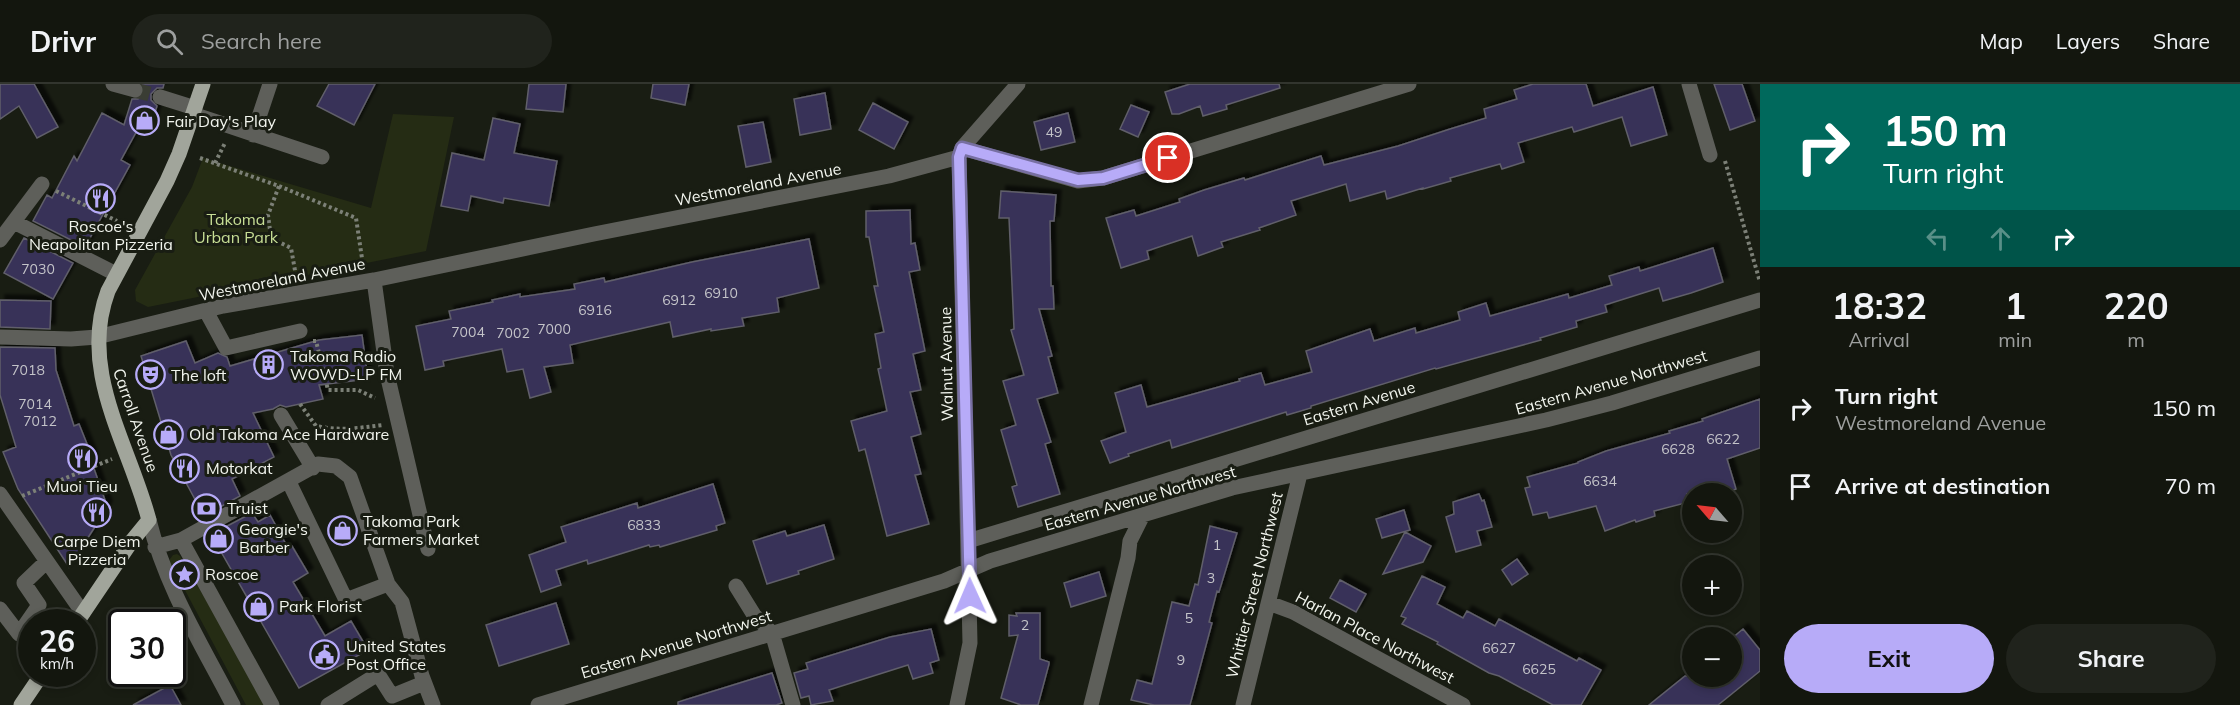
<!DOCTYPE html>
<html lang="en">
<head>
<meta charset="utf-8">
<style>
	:root { --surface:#13160e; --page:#20231c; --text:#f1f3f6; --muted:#9d9f9e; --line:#32352e; --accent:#b7abf8 }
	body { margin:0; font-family:Mulish,sans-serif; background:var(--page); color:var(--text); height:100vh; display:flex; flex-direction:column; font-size:22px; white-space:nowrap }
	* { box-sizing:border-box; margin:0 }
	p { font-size:20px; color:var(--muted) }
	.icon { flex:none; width:33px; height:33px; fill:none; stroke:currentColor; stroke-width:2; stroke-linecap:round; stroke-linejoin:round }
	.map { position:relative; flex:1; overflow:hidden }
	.side { display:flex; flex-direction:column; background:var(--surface); width:480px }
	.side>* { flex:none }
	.top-card { background:#00695c; color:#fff; overflow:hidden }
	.needle { width:39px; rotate:298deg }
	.buttons { position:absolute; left:1682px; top:399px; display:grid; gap:12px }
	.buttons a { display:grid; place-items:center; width:60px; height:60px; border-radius:50%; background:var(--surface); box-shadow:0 3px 9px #0003,0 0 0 2px var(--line); font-size:30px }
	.speed { position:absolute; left:18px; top:525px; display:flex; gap:12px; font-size:30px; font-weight:700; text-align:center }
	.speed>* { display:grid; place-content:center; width:78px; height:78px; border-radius:50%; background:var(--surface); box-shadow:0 3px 9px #0003,0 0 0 2px var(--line); line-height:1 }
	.speed small { font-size:15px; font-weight:400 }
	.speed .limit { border:3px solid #111; border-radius:9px; background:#fff; color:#111 }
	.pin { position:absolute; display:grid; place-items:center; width:51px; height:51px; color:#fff; margin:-26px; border:3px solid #fff; border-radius:50%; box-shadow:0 2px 6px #0007 }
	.me { position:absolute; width:66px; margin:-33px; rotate:359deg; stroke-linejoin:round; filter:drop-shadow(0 0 4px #0008) }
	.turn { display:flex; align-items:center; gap:21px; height:126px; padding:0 24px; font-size:27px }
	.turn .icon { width:78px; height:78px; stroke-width:2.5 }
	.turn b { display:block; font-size:42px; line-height:51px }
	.lanes { display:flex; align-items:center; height:57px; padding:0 24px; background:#0003; justify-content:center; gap:30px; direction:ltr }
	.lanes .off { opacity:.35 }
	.eta { display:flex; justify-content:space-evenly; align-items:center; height:102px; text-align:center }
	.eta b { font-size:36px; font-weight:700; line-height:42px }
	.action { display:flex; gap:12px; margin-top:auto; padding:12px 24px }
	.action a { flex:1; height:69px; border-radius:36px; background:var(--accent); color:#111; font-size:24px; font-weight:700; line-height:69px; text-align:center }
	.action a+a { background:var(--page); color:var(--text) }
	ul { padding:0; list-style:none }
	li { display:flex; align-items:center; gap:18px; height:78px; padding:0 24px }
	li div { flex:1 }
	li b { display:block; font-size:22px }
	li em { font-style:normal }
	header { display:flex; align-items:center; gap:36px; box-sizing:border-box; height:84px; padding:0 30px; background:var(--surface); border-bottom:2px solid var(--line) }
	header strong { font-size:28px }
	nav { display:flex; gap:33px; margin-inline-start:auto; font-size:21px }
	.search { width:420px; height:54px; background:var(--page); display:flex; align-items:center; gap:15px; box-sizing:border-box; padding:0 21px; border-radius:33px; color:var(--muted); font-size:22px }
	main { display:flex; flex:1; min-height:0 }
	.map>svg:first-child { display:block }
	.green { fill:#252c14 }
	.building { fill:#383159; stroke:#605f6a; stroke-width:1.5; filter:url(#shadow) }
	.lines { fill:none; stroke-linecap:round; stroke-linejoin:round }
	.minor-tunnel { stroke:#3a3d34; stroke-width:15; stroke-dasharray:15 8; stroke-linecap:butt }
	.path { stroke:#7c8077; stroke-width:4; stroke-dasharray:3 3; stroke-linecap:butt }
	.minor { stroke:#5e5f5a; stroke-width:15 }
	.major { stroke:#a1a59b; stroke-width:15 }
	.route-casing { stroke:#776fa1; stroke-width:15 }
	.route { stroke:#b7abf8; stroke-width:10 }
	.labels { text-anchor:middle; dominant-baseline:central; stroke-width:6; stroke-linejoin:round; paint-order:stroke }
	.number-label { font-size:14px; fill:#c4c4c9 }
	.poi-label { font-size:16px; fill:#f2f5ee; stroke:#191d13; text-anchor:start }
	.street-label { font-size:16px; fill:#f2f5ee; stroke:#191d13 }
	.park-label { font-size:16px; fill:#c7de95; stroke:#191d13 }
</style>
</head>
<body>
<header>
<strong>Drivr</strong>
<div class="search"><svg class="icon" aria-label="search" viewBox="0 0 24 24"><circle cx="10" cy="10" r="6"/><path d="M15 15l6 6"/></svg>Search here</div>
<nav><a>Map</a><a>Layers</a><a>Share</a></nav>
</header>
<main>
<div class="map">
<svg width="1760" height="621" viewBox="0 0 1760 621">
	<defs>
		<filter id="shadow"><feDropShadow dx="5" dy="-5" stdDeviation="1.5" flood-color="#0009"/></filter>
	</defs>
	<rect width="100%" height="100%" fill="#191d13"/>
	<path class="green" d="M 393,30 L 454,33 L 426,167 L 148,223 L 136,217 L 135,206 L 192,103 L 203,74 L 371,124 Z
		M 177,470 L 180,472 L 268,621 L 246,621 L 170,478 L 170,475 L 173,471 Z"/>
	<path class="building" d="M 0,0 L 34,0 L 58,43 L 37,54 L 19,22 L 0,35 Z
		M 142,0 L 164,0 L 163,4 L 157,4 L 151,10 L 151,16 L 157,22 L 149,48 L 139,43 L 121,76 L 130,81 L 85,163 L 33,137 L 47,111 L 52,114 L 74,72 L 77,77 L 102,29 L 124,41 L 132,15 L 138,15 L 144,9 Z
		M 329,0 L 375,0 L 354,41 L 317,22 Z
		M 529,0 L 566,0 L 563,28 L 526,25 Z
		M 653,0 L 689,0 L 685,21 L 651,14 Z
		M 1190,0 L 1279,0 L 1280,4 L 1226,21 L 1227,25 L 1203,32 L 1200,22 L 1179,30 L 1172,30 L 1165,8 Z
		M 1533,0 L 1586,0 L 1593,22 L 1653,3 L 1667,51 L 1631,62 L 1622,33 L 1574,48 L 1572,43 L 1518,59 L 1524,78 L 1502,85 L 1500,80 L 1450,94 L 1451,97 L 1423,105 L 1423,104 L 1387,115 L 1385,107 L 1350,117 L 1346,100 L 1291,117 L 1296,131 L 1259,144 L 1260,146 L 1221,158 L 1223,163 L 1198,172 L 1192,152 L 1147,167 L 1149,175 L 1121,184 L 1106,134 L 1134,126 L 1136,132 L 1180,118 L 1179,115 L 1204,106 L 1244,94 L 1245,96 L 1321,72 L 1324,81 L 1398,62 L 1450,45 L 1486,34 L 1484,25 L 1517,15 L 1514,6 Z
		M 1714,0 L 1742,0 L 1755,37 L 1730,46 Z
		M 825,9 L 831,45 L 800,51 L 794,15 Z
		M 873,19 L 908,38 L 894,65 L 859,46 Z
		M 1131,21 L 1149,28 L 1138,53 L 1120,45 Z
		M 1068,29 L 1075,58 L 1041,66 L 1034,38 Z
		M 493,34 L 520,40 L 514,69 L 557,77 L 549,122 L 504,114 L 503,119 L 471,112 L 468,127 L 441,122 L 452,69 L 484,76 Z
		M 763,38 L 771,78 L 746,83 L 738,42 Z
		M 1001,107 L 1056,111 L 1054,137 L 1050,137 L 1051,202 L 1053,202 L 1054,225 L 1039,225 L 1052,272 L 1048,273 L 1058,309 L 1037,315 L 1051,358 L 1045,360 L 1060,410 L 1018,423 L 1012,403 L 1017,401 L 1001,346 L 1016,341 L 1003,297 L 1024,291 L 1011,246 L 1014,245 L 1009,134 L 999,134 Z
		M 910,126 L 911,160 L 915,159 L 920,186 L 909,188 L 925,267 L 913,270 L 921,306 L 910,308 L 921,350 L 911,353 L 921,390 L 915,391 L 929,440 L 887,452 L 865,365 L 859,367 L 851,337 L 887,327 L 878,285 L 881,284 L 875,250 L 884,248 L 874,202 L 878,202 L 869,153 L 866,153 L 866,127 Z
		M 24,154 L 73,179 L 53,215 L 4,189 Z
		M 809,155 L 819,204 L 777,214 L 779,228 L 742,234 L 744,242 L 711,247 L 711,245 L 673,253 L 670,238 L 570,261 L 573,279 L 544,283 L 551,308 L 530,314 L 523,285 L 507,288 L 502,265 L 443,277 L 444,282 L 425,286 L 416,242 L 451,235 L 449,227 L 493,218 L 492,216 L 520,210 L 520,213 L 575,205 L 574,200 L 604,194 L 605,198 L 692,178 Z
		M 1713,164 L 1723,198 L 1691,209 L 1663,217 L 1659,204 L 1605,221 L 1607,228 L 1576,237 L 1577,243 L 1540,254 L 1541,256 L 1436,285 L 1435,284 L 1311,322 L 1311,324 L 1287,331 L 1286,328 L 1172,364 L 1170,356 L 1128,370 L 1129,372 L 1110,379 L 1101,357 L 1126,348 L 1115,309 L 1141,301 L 1147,323 L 1240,297 L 1239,295 L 1261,289 L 1265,301 L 1312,288 L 1306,267 L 1370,245 L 1374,257 L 1415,244 L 1416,249 L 1460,236 L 1458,228 L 1486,219 L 1490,232 L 1568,210 L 1569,214 L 1612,201 L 1609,192 L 1639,183 L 1640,187 Z
		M 0,216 L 51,217 L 50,245 L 0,243 Z
		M 362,251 L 368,295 L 319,301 L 323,315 L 286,323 L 280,321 L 273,325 L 253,329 L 274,373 L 232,395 L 240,412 L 204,432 L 171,371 L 141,272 L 186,257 L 195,279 L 218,269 L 227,273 L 230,282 L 319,256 Z
		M 0,263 L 55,264 L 56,286 L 74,342 L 79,340 L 93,375 L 91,376 L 107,422 L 100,435 L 69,483 L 18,405 L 3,368 L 16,363 L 0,311 Z
		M 1760,315 L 1760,364 L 1727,375 L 1736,405 L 1723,410 L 1687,410 L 1689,418 L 1654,427 L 1655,432 L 1636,438 L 1635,436 L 1605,447 L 1596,422 L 1549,434 L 1547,428 L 1533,431 L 1525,404 L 1530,403 L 1527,393 L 1578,379 L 1578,378 L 1606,367 L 1670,349 L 1669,347 L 1703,337 L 1702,335 Z
		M 713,400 L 725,439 L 716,442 L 717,446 L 660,463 L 659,461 L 650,463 L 649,461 L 588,480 L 587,476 L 556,486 L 561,501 L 541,508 L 529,471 L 566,458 L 561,443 L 637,419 L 638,424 Z
		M 1479,410 L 1482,417 L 1484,416 L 1492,443 L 1477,447 L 1481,461 L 1456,468 L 1446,433 L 1454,430 L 1453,418 Z
		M 1404,426 L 1410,446 L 1382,454 L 1376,435 Z
		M 252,429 L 258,438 L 270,431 L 288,464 L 292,462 L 308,489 L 293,498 L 325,552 L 351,537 L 368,566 L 299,604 L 212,452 L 212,450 Z
		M 824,441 L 834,475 L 798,487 L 799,490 L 767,500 L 753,457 L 785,447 L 787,452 Z
		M 1210,442 L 1237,449 L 1219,508 L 1217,507 L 1209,538 L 1212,539 L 1190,621 L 1154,621 L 1131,616 L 1137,596 L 1152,600 L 1172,518 L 1189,522 L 1195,500 L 1198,501 Z
		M 1405,448 L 1431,462 L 1423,478 L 1383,490 Z
		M 1517,475 L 1528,490 L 1512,501 L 1502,486 Z
		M 1099,488 L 1106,512 L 1071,523 L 1064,499 Z
		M 1422,492 L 1445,503 L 1437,520 L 1463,534 L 1467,527 L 1495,542 L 1499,535 L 1577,577 L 1579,574 L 1601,586 L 1581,621 L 1553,621 L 1499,592 L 1489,589 L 1437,560 L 1438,558 L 1402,540 L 1406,534 L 1401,532 Z
		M 1340,496 L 1366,510 L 1356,528 L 1330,514 Z
		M 556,519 L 569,560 L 499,582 L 486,541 Z
		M 1016,529 L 1040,529 L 1040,575 L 1049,578 L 1049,580 L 1038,621 L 1021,621 L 1001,614 L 1018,551 L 1009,552 L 1009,531 L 1017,532 Z
		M 931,545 L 939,576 L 930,579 L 933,589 L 913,595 L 908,581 L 829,606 L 833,617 L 811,621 L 809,612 L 801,614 L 794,589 L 808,585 L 806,579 L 890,553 Z
		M 1743,545 L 1760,566 L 1760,587 L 1718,621 L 1649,621 L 1685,592 L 1731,592 L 1731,555 Z
		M 772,589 L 782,619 L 776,621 L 678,621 L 678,618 Z
		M 170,601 L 181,621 L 133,621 Z"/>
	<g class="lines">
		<path class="minor-tunnel" d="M 135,6 L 160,13"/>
		<path class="path" d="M 200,74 L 279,102 L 268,131 L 271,154 L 291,164 L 296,192
			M 1725,77 L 1760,198
			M 215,79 L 225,59
			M 279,102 L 356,134 L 363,181
			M 56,107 L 117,137
			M 313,257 L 316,257 L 328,306 L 358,306 L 375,314
			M 300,320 L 316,342 C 339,347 359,344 383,341
			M 22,412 L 112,375"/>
		<path class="minor" d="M 113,0 L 135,6
			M 1689,0 L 1710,71
			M 160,13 L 195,24
			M 193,30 L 322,73
			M 253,51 L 270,0
			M 962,64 L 1078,97 L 1103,94 L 1409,0
			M 14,138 L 116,190
			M 0,156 L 42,100
			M 374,196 L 387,290 L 428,465
			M 206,227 L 226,264 L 300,247
			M 0,253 L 71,255 L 97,253 L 223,222 L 374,196 L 594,150 L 889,92 L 959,73 L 962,64 L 1018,0
			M 281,331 L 313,384
			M 289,398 L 346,516 L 388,500
			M 0,410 L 83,529
			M 149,436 C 165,502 202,561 233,621
			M 181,456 L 272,621
			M 968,457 L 1760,216
			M 155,463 L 181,456 L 318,380 L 336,382 L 350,393 L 388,500 L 402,518 L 422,592 L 433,621
			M 736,502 L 754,531 L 772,549 L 793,621
			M 1269,519 L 1293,528 L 1463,621
			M 0,525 L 19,550 L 39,521 L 24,499 L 46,478
			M 328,621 L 378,590 L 392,612 L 424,599
			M 538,621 L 944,497 L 990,477 L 1232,404 L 1546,336 L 1612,319 L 1760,274
			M 957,621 L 970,559 L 959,73
			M 1091,621 L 1128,474 L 1130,457 L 1143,431
			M 1243,621 L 1300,390"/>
		<path class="major" d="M 77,538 L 131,458 L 149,436 C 129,360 78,287 108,207 L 167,97 L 179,70 L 203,0
			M 21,621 L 42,590"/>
	</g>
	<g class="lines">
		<defs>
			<path id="route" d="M 970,512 L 959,73 L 962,64 L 1078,96 L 1103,94 L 1168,74"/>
		</defs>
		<use href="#route" class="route-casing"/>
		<use href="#route" class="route"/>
	</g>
	<defs>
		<symbol id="shop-ring" viewBox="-11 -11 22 22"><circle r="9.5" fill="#191d13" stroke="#b7abf8" stroke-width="1.5"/><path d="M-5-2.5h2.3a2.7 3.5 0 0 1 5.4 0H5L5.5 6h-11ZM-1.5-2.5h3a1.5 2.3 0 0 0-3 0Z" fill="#b7abf8"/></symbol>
		<symbol id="restaurant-ring" viewBox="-11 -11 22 22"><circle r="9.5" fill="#191d13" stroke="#b7abf8" stroke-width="1.5"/><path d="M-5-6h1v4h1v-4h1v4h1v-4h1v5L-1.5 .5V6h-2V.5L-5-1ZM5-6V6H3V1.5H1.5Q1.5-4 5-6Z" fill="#b7abf8"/></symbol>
		<symbol id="building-ring" viewBox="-11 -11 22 22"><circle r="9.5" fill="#191d13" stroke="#b7abf8" stroke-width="1.5"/><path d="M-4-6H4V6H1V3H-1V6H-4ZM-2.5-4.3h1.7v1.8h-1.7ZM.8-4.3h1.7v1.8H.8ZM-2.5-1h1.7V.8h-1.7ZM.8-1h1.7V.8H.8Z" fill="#b7abf8"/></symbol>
		<symbol id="theatre-ring" viewBox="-11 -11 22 22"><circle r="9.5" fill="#191d13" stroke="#b7abf8" stroke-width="1.5"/><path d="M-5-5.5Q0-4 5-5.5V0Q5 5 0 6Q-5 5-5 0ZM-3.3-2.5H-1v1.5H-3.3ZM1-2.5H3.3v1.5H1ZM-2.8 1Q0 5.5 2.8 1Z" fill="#b7abf8"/></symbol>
		<symbol id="bank-ring" viewBox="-11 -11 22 22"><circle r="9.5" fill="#191d13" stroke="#b7abf8" stroke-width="1.5"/><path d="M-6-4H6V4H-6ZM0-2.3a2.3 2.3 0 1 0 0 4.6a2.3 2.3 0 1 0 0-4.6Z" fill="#b7abf8"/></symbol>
		<symbol id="sight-ring" viewBox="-11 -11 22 22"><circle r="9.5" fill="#191d13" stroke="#b7abf8" stroke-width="1.5"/><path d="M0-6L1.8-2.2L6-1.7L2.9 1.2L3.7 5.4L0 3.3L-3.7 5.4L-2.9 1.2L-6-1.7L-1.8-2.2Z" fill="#b7abf8"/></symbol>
		<symbol id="civic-ring" viewBox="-11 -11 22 22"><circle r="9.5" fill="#191d13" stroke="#b7abf8" stroke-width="1.5"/><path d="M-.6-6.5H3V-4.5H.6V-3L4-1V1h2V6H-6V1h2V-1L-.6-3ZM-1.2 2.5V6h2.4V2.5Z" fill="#b7abf8"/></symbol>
	</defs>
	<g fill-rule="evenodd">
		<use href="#shop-ring" x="128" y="20" width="33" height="33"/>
		<use href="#restaurant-ring" x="84" y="98" width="33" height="33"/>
		<use href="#building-ring" x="252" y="264" width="33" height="33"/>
		<use href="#theatre-ring" x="134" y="274" width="33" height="33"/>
		<use href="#shop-ring" x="152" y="334" width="33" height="33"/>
		<use href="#restaurant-ring" x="66" y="358" width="33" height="33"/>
		<use href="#restaurant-ring" x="168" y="368" width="33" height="33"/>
		<use href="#bank-ring" x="190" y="408" width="33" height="33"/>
		<use href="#restaurant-ring" x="80" y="412" width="33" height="33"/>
		<use href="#shop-ring" x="326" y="430" width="33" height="33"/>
		<use href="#shop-ring" x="202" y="438" width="33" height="33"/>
		<use href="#sight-ring" x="168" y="474" width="33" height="33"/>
		<use href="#shop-ring" x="242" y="506" width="33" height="33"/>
		<use href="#civic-ring" x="308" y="554" width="33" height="33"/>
	</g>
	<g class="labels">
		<g class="number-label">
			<text x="1054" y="48">49</text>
			<text x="38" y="185">7030</text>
			<text x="721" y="209">6910</text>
			<text x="679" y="216">6912</text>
			<text x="595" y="226">6916</text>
			<text x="554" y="245">7000</text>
			<text x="468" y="248">7004</text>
			<text x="513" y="249">7002</text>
			<text x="28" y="286">7018</text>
			<text x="35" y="320">7014</text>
			<text x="40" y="337">7012</text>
			<text x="1723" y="355">6622</text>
			<text x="1678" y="365">6628</text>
			<text x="1600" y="397">6634</text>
			<text x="644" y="441">6833</text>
			<text x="1217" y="461">1</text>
			<text x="1211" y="494">3</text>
			<text x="1189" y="534">5</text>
			<text x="1025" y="541">2</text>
			<text x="1499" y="564">6627</text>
			<text x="1181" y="576">9</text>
			<text x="1539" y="585">6625</text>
		</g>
		<g class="poi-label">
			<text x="166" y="37">Fair Day's Play</text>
			<text x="101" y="142" text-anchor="middle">Roscoe's<tspan x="101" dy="18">Neapolitan Pizzeria</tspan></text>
			<text x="290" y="272">Takoma Radio<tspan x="290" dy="18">WOWD-LP FM</tspan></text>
			<text x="171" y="291">The loft</text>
			<text x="189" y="350">Old Takoma Ace Hardware</text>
			<text x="206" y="384">Motorkat</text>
			<text x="82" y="402" text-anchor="middle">Muoi Tieu</text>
			<text x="227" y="424">Truist</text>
			<text x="363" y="437">Takoma Park<tspan x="363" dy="18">Farmers Market</tspan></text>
			<text x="239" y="445">Georgie's<tspan x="239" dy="18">Barber</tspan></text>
			<text x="97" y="457" text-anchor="middle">Carpe Diem<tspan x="97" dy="18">Pizzeria</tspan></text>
			<text x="205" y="490">Roscoe</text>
			<text x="279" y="522">Park Florist</text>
			<text x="346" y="562">United States<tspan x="346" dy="18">Post Office</tspan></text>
		</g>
		<g class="street-label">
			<text transform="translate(758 100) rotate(-11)">Westmoreland Avenue</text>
			<text transform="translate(282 195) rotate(-11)">Westmoreland Avenue</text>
			<text transform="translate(946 280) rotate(-91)">Walnut Avenue</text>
			<text transform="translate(1611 298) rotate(-16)">Eastern Avenue Northwest</text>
			<text transform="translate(1359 319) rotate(-17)">Eastern Avenue</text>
			<text transform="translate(136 336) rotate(71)">Carroll Avenue</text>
			<text transform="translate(1140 414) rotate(-16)">Eastern Avenue Northwest</text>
			<text transform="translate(1254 501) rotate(-76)">Whittier Street Northwest</text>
			<text transform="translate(1375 553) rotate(28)">Harlan Place Northwest</text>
			<text transform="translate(676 560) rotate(-17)">Eastern Avenue Northwest</text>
		</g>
		<g class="park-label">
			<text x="236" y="135">Takoma<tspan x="236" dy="18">Urban Park</tspan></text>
		</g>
	</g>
</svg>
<div class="buttons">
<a><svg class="needle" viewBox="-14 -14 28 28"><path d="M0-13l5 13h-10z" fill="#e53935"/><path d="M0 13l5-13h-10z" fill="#9d9f9e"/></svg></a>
<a>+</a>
<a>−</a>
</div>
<div class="speed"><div>26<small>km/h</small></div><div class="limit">30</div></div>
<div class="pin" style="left:1168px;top:74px;background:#d93025"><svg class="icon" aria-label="arrive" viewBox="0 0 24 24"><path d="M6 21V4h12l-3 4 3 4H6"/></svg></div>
<svg class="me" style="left:970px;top:512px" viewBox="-20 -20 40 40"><path d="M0-17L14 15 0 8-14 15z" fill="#b7abf8" stroke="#fff" stroke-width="4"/></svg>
</div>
<section class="side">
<div class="top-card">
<div class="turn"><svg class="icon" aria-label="right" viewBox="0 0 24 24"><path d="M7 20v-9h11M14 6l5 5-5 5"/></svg><div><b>150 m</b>Turn right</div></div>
<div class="lanes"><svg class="icon off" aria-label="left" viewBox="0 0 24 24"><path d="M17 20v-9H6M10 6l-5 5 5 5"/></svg><svg class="icon off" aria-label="ahead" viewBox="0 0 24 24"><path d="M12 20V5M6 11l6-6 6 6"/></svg><svg class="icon" aria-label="right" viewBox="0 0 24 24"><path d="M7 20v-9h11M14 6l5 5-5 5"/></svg></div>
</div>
<div class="eta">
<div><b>18:32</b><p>Arrival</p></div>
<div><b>1</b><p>min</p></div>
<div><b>220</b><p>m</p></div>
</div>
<ul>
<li><svg class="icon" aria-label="right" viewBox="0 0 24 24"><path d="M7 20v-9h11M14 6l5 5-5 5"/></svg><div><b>Turn right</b><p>Westmoreland Avenue</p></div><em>150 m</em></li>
<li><svg class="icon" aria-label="arrive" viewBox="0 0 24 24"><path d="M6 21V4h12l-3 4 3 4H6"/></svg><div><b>Arrive at destination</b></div><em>70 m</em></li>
</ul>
<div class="action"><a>Exit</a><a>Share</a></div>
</section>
</main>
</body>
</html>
